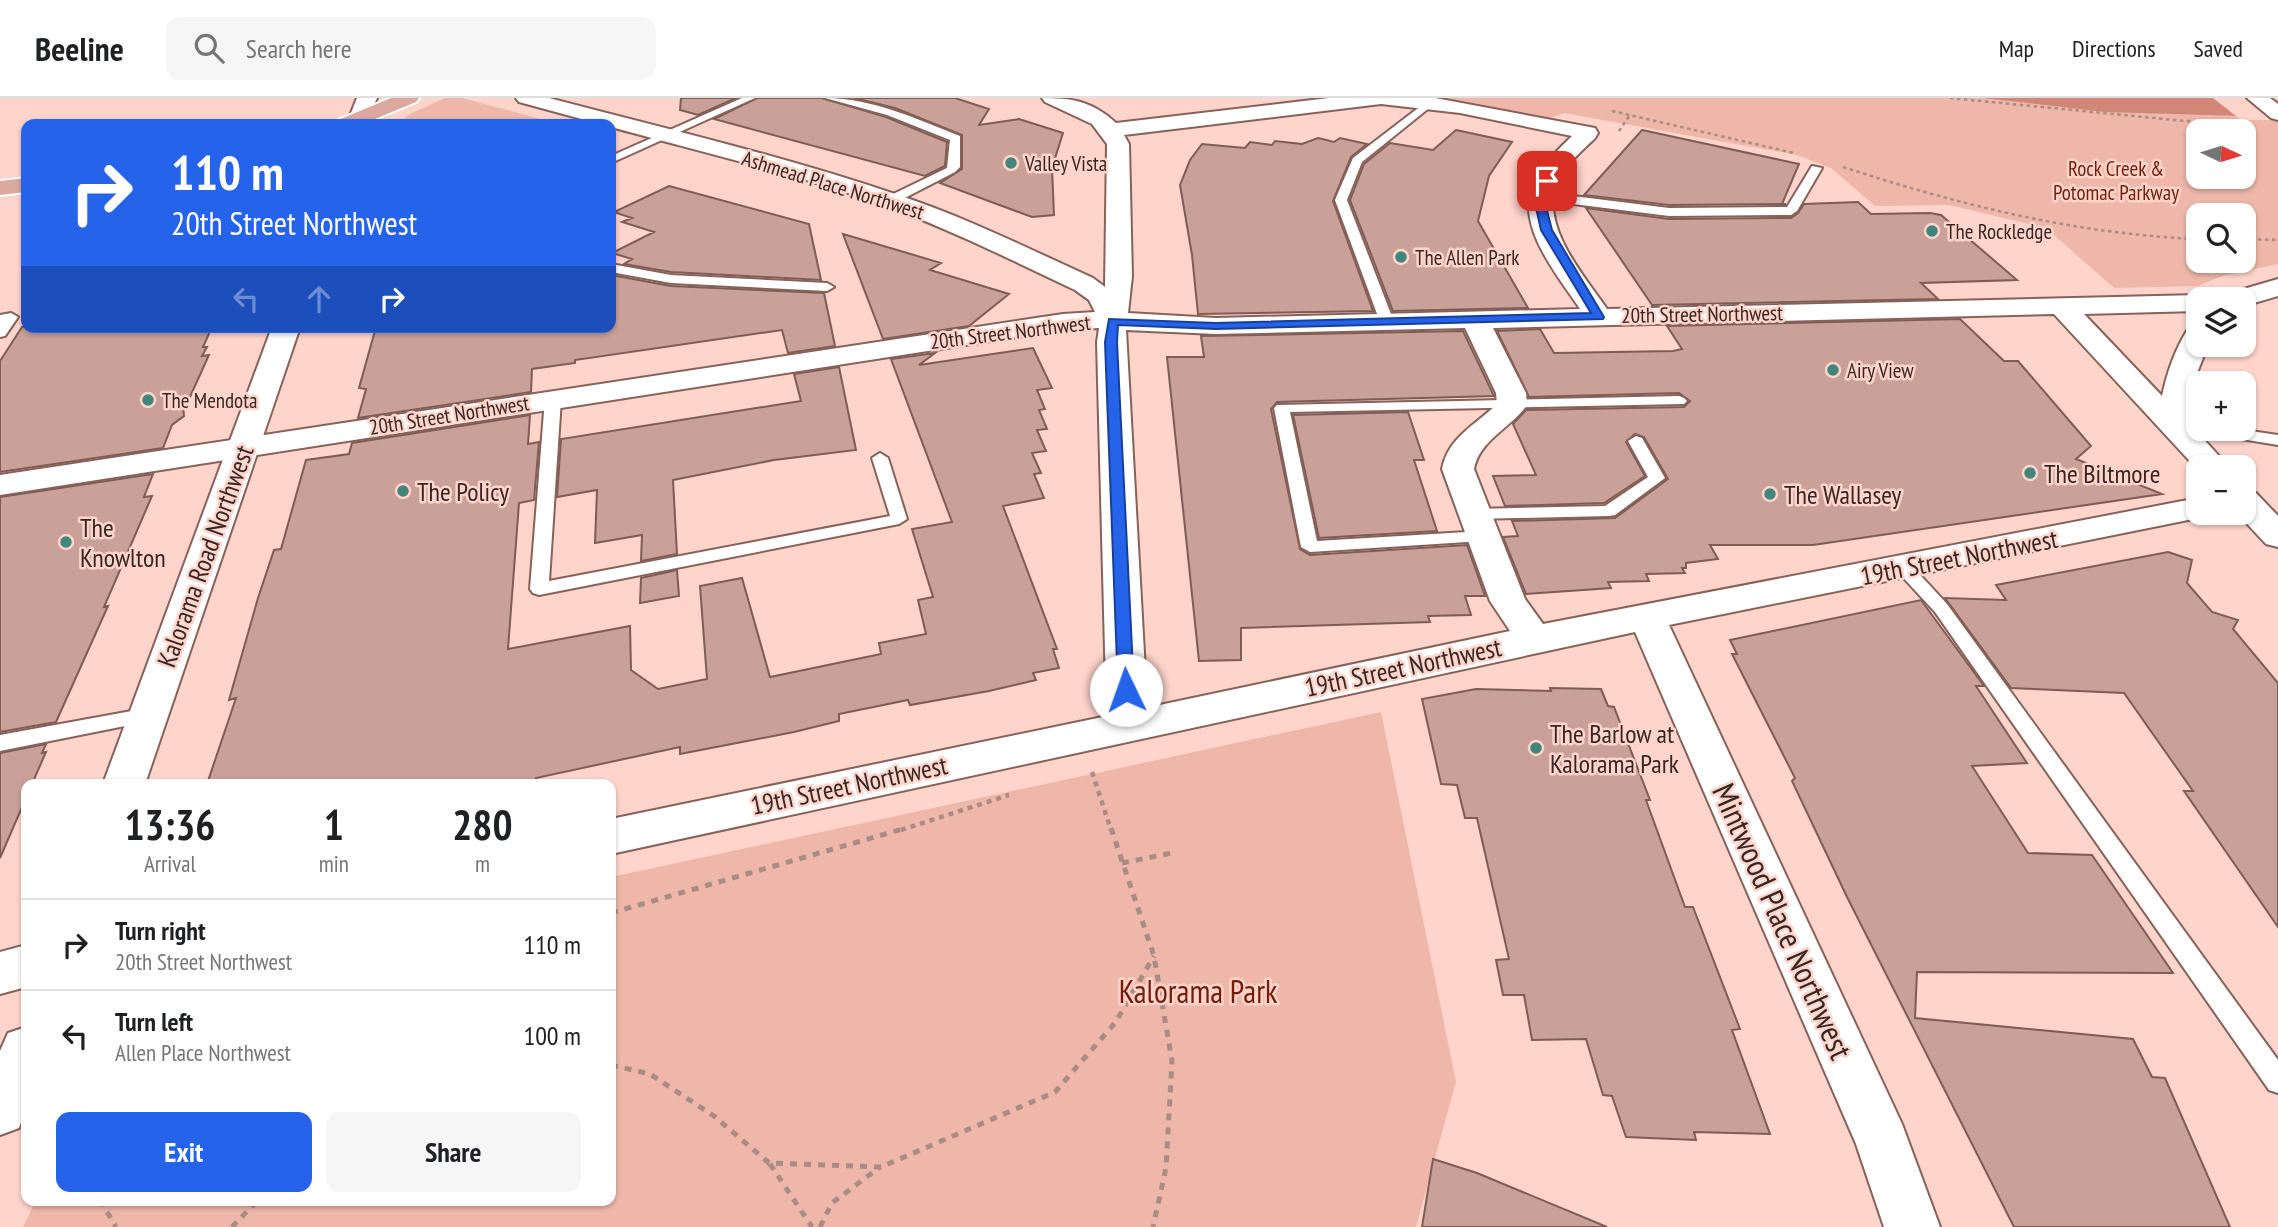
<!DOCTYPE html>
<html lang="en">
<head>
<meta charset="utf-8">
<style>
	:root { --surface:#fff; --page:#f6f6f6; --text:#202124; --muted:#757577; --line:#e0e0e0; --accent:#2563eb }
	body { margin:0; font-family:"PT Sans Narrow",sans-serif; background:var(--page); color:var(--text); height:100vh; display:flex; flex-direction:column; font-size:26px; white-space:nowrap }
	* { box-sizing:border-box; margin:0 }
	p { font-size:23px; color:var(--muted) }
	.icon { flex:none; width:38px; height:38px; fill:none; stroke:currentColor; stroke-width:2; stroke-linecap:round; stroke-linejoin:round }
	.map { position:relative; flex:1; overflow:hidden }
	.sheet { position:absolute; left:21px; top:681px; width:595px; height:427px; display:flex; flex-direction:column; background:var(--surface); border-radius:14px; box-shadow:0 2px 5px #0004 }
	.sheet>* { flex:none }
	.top-card { position:absolute; left:21px; top:21px; width:595px; height:214px; border-radius:14px; box-shadow:0 2px 5px #0004; background:#2563eb; color:#fff; overflow:hidden }
	.needle { width:46px; rotate:94deg }
	.controls { position:absolute; left:2186px; top:21px; display:grid; gap:14px }
	.controls a { display:grid; place-items:center; width:70px; height:70px; border-radius:14px; background:var(--surface); box-shadow:0 2px 5px #0004; font-size:35px }
	.pin { position:absolute; display:grid; place-items:center; width:60px; height:60px; color:#fff; margin:-30px; border-radius:14px; box-shadow:0 4px 10px #0006 }
	.me { position:absolute; width:77px; margin:-38px; rotate:357deg; stroke-linejoin:round; filter:drop-shadow(0 0 5px #0008) }
	.turn { display:flex; align-items:center; gap:24px; height:147px; padding:0 35px; font-size:32px }
	.turn .icon { width:91px; height:91px; stroke-width:2.5 }
	.turn b { display:block; font-size:49px; line-height:60px }
	.lanes { display:flex; align-items:center; height:66px; padding:0 35px; background:#0003; justify-content:center; gap:35px; direction:ltr }
	.lanes .off { opacity:.35 }
	.eta { display:flex; justify-content:space-evenly; align-items:center; height:119px; text-align:center }
	.eta b { font-size:42px; font-weight:800; line-height:49px }
	.primary-button { display:flex; gap:14px; margin-top:auto; padding:14px 35px }
	.primary-button a { flex:1; height:80px; border-radius:14px; background:var(--accent); color:#fff; font-size:28px; font-weight:800; line-height:80px; text-align:center }
	.primary-button a+a { background:var(--page); color:var(--text) }
	ul { padding:0; list-style:none }
	li { display:flex; align-items:center; gap:21px; height:91px; padding:0 35px; border-top:2px solid var(--line) }
	li div { flex:1 }
	li b { display:block; font-size:26px }
	li em { font-style:normal }
	header { display:flex; align-items:center; gap:42px; box-sizing:border-box; height:98px; padding:0 35px; background:var(--surface); border-bottom:2px solid var(--line) }
	header strong { font-size:33px }
	nav { display:flex; gap:38px; margin-inline-start:auto; font-size:24px }
	.search { width:490px; height:63px; background:var(--page); display:flex; align-items:center; gap:18px; box-sizing:border-box; padding:0 24px; border-radius:14px; color:var(--muted); font-size:26px }
	.map>svg:first-child { display:block }
	.green { fill:#eeb7aa; fill-rule:evenodd }
	.water { fill:#d18777 }
	.pier { fill:#fed4cb }
	.building { fill:#c9a198; stroke:#7f5c54; stroke-width:2 }
	.lines { fill:none; stroke-linecap:round; stroke-linejoin:round }
	.service-casing { stroke:#86625a; stroke-width:4 }
	.minor-casing { stroke:#86625a; stroke-width:4 }
	.tertiary-casing { stroke:#86625a; stroke-width:4 }
	.secondary-casing { stroke:#86625a; stroke-width:4 }
	.primary-casing { stroke:#fff; stroke-width:4 }
	.path-far2 { stroke:#ab8c85; stroke-width:2.5; stroke-dasharray:3.5 3.5; stroke-linecap:butt }
	.path-far1 { stroke:#ab8c85; stroke-width:4.5; stroke-dasharray:5 5; stroke-linecap:butt }
	.path { stroke:#ab8c85; stroke-width:5; stroke-dasharray:7 7; stroke-linecap:butt }
	.service { fill:#fff; fill-rule:evenodd }
	.minor { fill:#fff; fill-rule:evenodd }
	.tertiary { fill:#fff; fill-rule:evenodd }
	.secondary { fill:#fff; fill-rule:evenodd }
	.primary { fill:#dda99e; fill-rule:evenodd }
	.route { fill:#2563eb; stroke:#184099; stroke-width:2 }
	.poi-dot { fill:#40867c; stroke:#fed4cb; stroke-width:2.5 }
	.labels { text-anchor:middle; dominant-baseline:central; stroke-width:5; stroke-linejoin:round; paint-order:stroke }
	.far-poi-label { font-size:21px; fill:#372724; stroke:#fed4cb; text-anchor:start }
	.far-park-label { font-size:21px; fill:#751d0b; stroke:#fed4cb }
	.far-street-label { font-size:21px; fill:#372724; stroke:#fed4cb }
	.poi-label { font-size:26px; fill:#372724; stroke:#fed4cb; text-anchor:start }
	.street-label { font-size:26px; fill:#372724; stroke:#fed4cb }
	.near-street-label { font-size:32px; fill:#372724; stroke:#fed4cb }
	.near-park-label { font-size:32px; fill:#751d0b; stroke:#fed4cb }
</style>
</head>
<body>
<header>
<strong>Beeline</strong>
<div class="search"><svg class="icon" aria-label="search" viewBox="0 0 24 24"><circle cx="10" cy="10" r="6"/><path d="M15 15l6 6"/></svg>Search here</div>
<nav><a>Map</a><a>Directions</a><a>Saved</a></nav>
</header>
<div class="map">
<svg width="2278" height="1129" viewBox="0 0 2278 1129">
	<rect width="100%" height="100%" fill="#fed4cb"/>
	<path class="green" d="M 445,0 L 462,0 L 559,26 L 398,25 L 412,15 Z
		M 1441,0 L 2278,0 L 2278,166 L 2222,178 L 2198,188 L 2114,190 L 2046,130 L 1949,107 L 1875,108 L 1831,70 L 1797,57 L 1564,15 L 1550,20 ZM 2198,33 L 2244,33 L 2244,79 L 2198,79 ZM 2198,117 L 2244,117 L 2244,163 L 2198,163 Z
		M 1381,614 L 1456,984 L 1416,1129 L 23,1129 L 36,1102 L 611,1102 L 611,779 Z"/>
	<path class="water" d="M 1983,0 L 2278,0 L 2278,19 L 2105,14 Z"/>
	<path class="pier" d="M 2213,0 L 2278,0 L 2278,22 L 2241,22 Z"/>
	<path class="building" d="M 681,0 L 736,0 L 698,17 L 680,12 Z
		M 757,0 L 822,0 L 886,19 L 947,44 L 945,68 L 925,78 L 714,21 Z
		M 854,0 L 955,0 L 989,11 L 979,27 L 1019,21 L 1063,35 L 1052,70 L 1054,117 L 1032,119 L 940,85 L 962,71 L 962,37 L 895,10 Z
		M 1456,32 L 1512,44 L 1489,78 L 1478,123 L 1528,210 L 1393,213 L 1350,102 L 1364,66 L 1390,45 L 1433,52 Z
		M 1642,32 L 1799,66 L 1782,106 L 1786,106 L 1669,107 L 1584,97 Z
		M 1318,40 L 1334,44 L 1340,40 L 1367,46 L 1351,59 L 1333,103 L 1373,213 L 1198,216 L 1192,157 L 1180,87 L 1190,62 L 1202,46 L 1245,50 L 1250,44 L 1272,47 L 1275,43 L 1302,46 Z
		M 669,88 L 809,126 L 821,182 L 671,174 L 624,166 L 632,161 L 612,155 L 654,134 L 622,124 L 632,120 L 614,114 Z
		M 1858,104 L 1871,116 L 1930,115 L 1941,117 L 2017,182 L 1921,185 L 1938,201 L 1652,207 L 1586,110 L 1669,121 L 1791,120 L 1798,115 L 1804,106 Z
		M 843,136 L 941,165 L 930,172 L 1009,196 L 969,228 L 883,241 Z
		M 611,177 L 671,188 L 824,195 L 835,248 L 788,255 L 782,232 L 575,262 L 575,265 L 532,271 L 531,294 L 358,320 L 366,291 L 359,290 L 376,229 L 611,229 Z
		M 1960,221 L 2004,263 L 2018,263 L 2091,348 L 2076,361 L 2162,396 L 1813,447 L 1710,447 L 1718,461 L 1686,465 L 1686,470 L 1682,470 L 1685,475 L 1646,476 L 1649,483 L 1608,484 L 1611,490 L 1526,496 L 1503,439 L 1518,438 L 1512,423 L 1615,420 L 1668,381 L 1644,339 L 1635,336 L 1626,344 L 1645,378 L 1604,405 L 1505,408 L 1493,378 L 1536,377 L 1513,326 L 1526,312 L 1684,309 L 1690,303 L 1679,295 L 1529,299 L 1497,233 L 1540,231 L 1554,255 L 1673,253 L 1682,251 L 1667,228 Z
		M 22,229 L 212,229 L 203,249 L 207,249 L 202,258 L 209,257 L 190,299 L 183,306 L 184,318 L 172,327 L 163,350 L 0,374 L 0,263 Z
		M 1463,233 L 1494,298 L 1277,304 L 1271,311 L 1300,451 L 1310,457 L 1467,447 L 1485,498 L 1465,498 L 1471,517 L 1428,518 L 1430,524 L 1241,530 L 1241,562 L 1199,563 L 1167,259 L 1204,259 L 1201,238 Z
		M 1033,250 L 1052,290 L 1037,292 L 1045,311 L 1039,312 L 1047,331 L 1037,332 L 1046,353 L 1032,355 L 1041,375 L 1034,376 L 1044,400 L 1003,408 L 1057,551 L 1053,551 L 1059,570 L 1033,575 L 1036,582 L 989,593 L 910,607 L 908,602 L 839,616 L 839,623 L 794,634 L 680,656 L 680,649 L 536,680 L 535,686 L 207,686 L 236,600 L 229,602 L 258,500 L 274,452 L 281,451 L 306,362 L 349,356 L 352,345 L 530,317 L 528,346 L 539,344 L 534,402 L 519,405 L 508,551 L 630,528 L 631,572 L 658,591 L 707,581 L 700,488 L 742,480 L 770,579 L 881,556 L 879,545 L 926,536 L 918,502 L 933,499 L 912,431 L 952,424 L 891,261 L 935,255 L 919,267 Z
		M 839,269 L 856,352 L 774,362 L 673,382 L 677,456 L 641,463 L 642,437 L 595,445 L 597,392 L 557,399 L 561,341 L 801,303 L 794,276 Z
		M 1408,314 L 1424,362 L 1414,362 L 1437,433 L 1319,440 L 1293,317 Z
		M 153,376 L 144,399 L 152,398 L 104,509 L 108,508 L 56,624 L 0,634 L 0,399 Z
		M 2168,454 L 2192,462 L 2187,485 L 2212,514 L 2238,522 L 2233,531 L 2278,585 L 2278,829 L 2184,693 L 2193,693 L 2124,595 L 2011,590 L 1945,500 L 2006,502 L 1996,487 Z
		M 677,472 L 679,498 L 640,505 L 641,480 Z
		M 1921,502 L 1984,588 L 1976,588 L 2027,665 L 1972,668 L 2028,755 L 2092,757 L 2173,875 L 1917,874 L 1915,920 L 2133,941 L 2152,979 L 2165,980 L 2230,1129 L 2014,1129 L 1847,799 L 1792,683 L 1795,680 L 1732,556 L 1737,556 L 1730,542 Z
		M 1550,590 L 1601,591 L 1608,608 L 1614,609 L 1650,702 L 1646,702 L 1685,809 L 1693,809 L 1740,931 L 1732,932 L 1770,1036 L 1694,1034 L 1696,1042 L 1626,1039 L 1612,998 L 1603,997 L 1586,941 L 1532,942 L 1524,897 L 1503,897 L 1496,862 L 1509,861 L 1477,720 L 1465,720 L 1457,687 L 1441,686 L 1422,601 L 1476,591 L 1551,593 Z
		M 46,646 L 42,655 L 46,654 L 32,686 L 26,686 L 26,700 L 0,760 L 0,655 Z
		M 1433,1061 L 1477,1075 L 1607,1129 L 1422,1129 Z"/>
	<g class="lines">
		<defs>
			<path id="service" d="M 742,0 L 755,0 L 611,65 L 611,58 Z
				M 825,0 C 872,0 917,21 960,38 L 960,69 L 955,74 L 895,105 L 887,105 L 887,99 L 947,70 L 950,42 L 887,17 Z
				M 1430,1 L 1434,2 L 1434,6 L 1362,64 L 1347,102 L 1394,224 L 1387,228 L 1380,224 L 1335,102 L 1353,60 Z
				M 1812,68 L 1822,70 L 1797,113 L 1791,117 L 1669,118 L 1541,102 L 1535,98 L 1541,94 L 1669,110 L 1787,109 Z
				M 611,166 L 671,177 L 827,185 L 834,189 L 827,193 L 671,185 L 611,174 Z
				M 11,215 L 18,219 L 5,238 L 0,239 L 0,217 Z
				M 553,296 L 561,301 L 549,483 L 890,418 L 872,360 L 880,355 L 888,360 L 907,421 L 899,426 L 539,497 L 533,495 L 530,491 L 545,301 Z
				M 1679,298 L 1684,300 L 1687,303 L 1684,306 L 1290,314 L 1317,443 L 1483,433 L 1492,438 L 1483,443 L 1310,454 L 1301,449 L 1274,310 L 1277,307 Z
				M 2202,331 L 2237,331 L 2278,337 L 2278,347 L 2210,336 Z
				M 1636,338 L 1642,340 L 1665,380 L 1615,417 L 1609,418 L 1474,421 L 1466,416 L 1474,411 L 1605,408 L 1648,379 L 1628,343 Z
				M 1904,464 L 1910,466 L 1947,506 L 2278,962 L 2278,995 L 2269,992 L 1935,514 L 1898,474 L 1895,470 L 1898,466 Z
				M 148,610 L 155,612 L 158,617 L 155,622 L 0,653 L 0,637 Z"/>
			<path id="minor" d="M 357,0 L 377,0 L 366,24 L 352,24 L 349,20 Z
				M 516,0 L 549,0 C 666,31 784,58 898,97 C 965,119 1029,151 1093,180 L 1105,189 L 1107,46 L 1092,26 L 1045,4 L 1042,0 C 1072,0 1092,3 1116,25 L 1329,0 L 1435,0 L 1595,30 L 1598,35 L 1595,40 C 1581,54 1561,70 1555,90 C 1543,132 1585,179 1607,211 L 2198,197 L 2208,199 L 2209,201 L 2198,201 L 2198,213 L 2084,216 L 2162,298 C 2167,275 2175,251 2188,231 L 2198,229 L 2198,247 L 2208,247 L 2197,275 L 2188,324 L 2229,369 L 2198,369 L 2198,372 L 2054,216 L 1493,230 L 1526,295 L 1527,307 C 1511,330 1479,342 1474,371 L 1525,501 L 1543,526 L 2198,400 L 2198,415 L 2212,415 L 2198,420 L 1669,527 L 1902,1026 L 1940,1129 L 1884,1129 L 1856,1046 L 1635,534 L 611,756 L 611,721 L 1112,617 L 1106,591 L 1097,244 L 1099,230 L 1063,232 L 0,397 L 0,377 L 1063,216 L 1095,214 L 1089,202 L 1075,192 C 1012,162 949,131 884,107 C 795,76 702,54 611,29 L 611,26 L 600,26 L 519,4 ZM 1381,6 L 1460,15 L 1572,38 C 1557,53 1539,69 1532,89 C 1517,131 1559,179 1580,211 L 1216,220 L 1128,215 L 1132,178 L 1129,46 L 1124,37 ZM 1465,230 L 1496,295 L 1497,306 C 1476,327 1448,339 1442,371 L 1490,503 L 1510,533 L 1150,609 L 1146,591 L 1126,232 L 1216,236 Z
				M 2278,181 L 2278,198 L 2244,208 L 2244,201 L 2226,201 L 2230,195 Z
				M 2244,392 L 2256,395 L 2278,418 L 2278,449 L 2266,446 L 2237,415 L 2244,415 Z
				M 26,847 L 26,889 L 0,896 L 0,854 Z"/>
			<path id="tertiary" d="M 272,229 L 300,229 L 145,686 L 103,686 Z
				M 26,929 L 26,1012 L 19,1030 L 0,1037 L 0,953 L 8,935 Z"/>
			<path id="secondary" d="M 2247,0 L 2270,0 L 2278,6 L 2278,22 L 2271,20 Z"/>
			<path id="primary" d="M 391,0 L 419,0 L 416,4 L 363,26 L 334,26 L 338,22 Z
				M 26,80 L 26,94 L 0,97 L 0,83 Z"/>
		</defs>
		<use href="#service" class="service-casing"/>
		<use href="#minor" class="minor-casing"/>
		<use href="#tertiary" class="tertiary-casing"/>
		<use href="#secondary" class="secondary-casing"/>
		<use href="#primary" class="primary-casing"/>
		<path class="path-far2" d="M 1950,0 L 2185,23 L 2238,24
			M 1612,13 L 1794,55
			M 1619,33 L 1630,17
			M 1843,69 C 1960,107 2075,136 2198,141
			M 2244,141 L 2278,142"/>
		<path class="path-far1" d="M 1092,674 L 1111,732
			M 901,732 L 1009,697"/>
		<path class="path" d="M 1111,730 L 1154,858 L 1172,963 L 1166,1070 L 1153,1129
			M 1122,765 L 1172,755
			M 611,815 L 906,730
			M 611,967 L 650,976 L 714,1018 L 769,1065 L 881,1069 L 1055,994 L 1115,925 L 1154,858
			M 770,1066 L 812,1129
			M 100,1102 L 116,1129
			M 232,1129 L 258,1102
			M 820,1129 L 832,1105 L 880,1069"/>
		<use href="#service" class="service"/>
		<use href="#minor" class="minor"/>
		<use href="#tertiary" class="tertiary"/>
		<use href="#secondary" class="secondary"/>
		<use href="#primary" class="primary"/>
	</g>
	<path class="route" d="M 1547,81 L 1552,83 L 1545,105 L 1552,132 L 1604,219 L 1603,221 L 1216,231 L 1118,227 L 1117,244 L 1134,592 L 1126,597 L 1121,596 L 1118,592 L 1105,244 L 1109,221 L 1216,225 L 1591,215 L 1541,132 L 1535,105 L 1542,83 Z"/>
	<g class="poi-dot">
		<circle cx="1011" cy="65" r="7"/>
		<circle cx="1932" cy="133" r="7"/>
		<circle cx="1401" cy="159" r="7"/>
		<circle cx="1833" cy="272" r="7"/>
		<circle cx="148" cy="302" r="7"/>
		<circle cx="2030" cy="375" r="7"/>
		<circle cx="403" cy="393" r="7"/>
		<circle cx="1770" cy="396" r="7"/>
		<circle cx="66" cy="444" r="7"/>
		<circle cx="1536" cy="650" r="7"/>
	</g>
	<g class="labels">
		<g class="far-poi-label">
			<text x="1025" y="65">Valley Vista</text>
			<text x="1946" y="133">The Rockledge</text>
			<text x="1415" y="159">The Allen Park</text>
			<text x="1847" y="272">Airy View</text>
			<text x="162" y="302">The Mendota</text>
		</g>
		<g class="far-park-label">
			<text x="2116" y="70">Rock Creek &amp;<tspan x="2116" dy="24">Potomac Parkway</tspan></text>
		</g>
		<g class="far-street-label">
			<text transform="translate(833 87) rotate(17)">Ashmead Place Northwest</text>
			<text transform="translate(1702 216) rotate(-1)">20th Street Northwest</text>
			<text transform="translate(1010 234) rotate(-7)">20th Street Northwest</text>
			<text transform="translate(449 317) rotate(-9)">20th Street Northwest</text>
		</g>
		<g class="poi-label">
			<text x="2044" y="375">The Biltmore</text>
			<text x="417" y="393">The Policy</text>
			<text x="1784" y="396">The Wallasey</text>
			<text x="80" y="429">The<tspan x="80" dy="30">Knowlton</tspan></text>
			<text x="1550" y="635">The Barlow at<tspan x="1550" dy="30">Kalorama Park</tspan></text>
		</g>
		<g class="street-label">
			<text transform="translate(205 458) rotate(-70)">Kalorama Road Northwest</text>
			<text transform="translate(1959 459) rotate(-11)">19th Street Northwest</text>
			<text transform="translate(1403 569) rotate(-12)">19th Street Northwest</text>
			<text transform="translate(849 687) rotate(-12)">19th Street Northwest</text>
		</g>
		<g class="near-street-label">
			<text transform="translate(1783 823) rotate(66)">Mintwood Place Northwest</text>
		</g>
		<g class="near-park-label">
			<text x="1198" y="893">Kalorama Park</text>
		</g>
	</g>
</svg>
<div class="controls">
<a><svg class="needle" viewBox="-14 -14 28 28"><path d="M0-13l5 13h-10z" fill="#e53935"/><path d="M0 13l5-13h-10z" fill="#757577"/></svg></a>
<a><svg class="icon" aria-label="search" viewBox="0 0 24 24"><circle cx="10" cy="10" r="6"/><path d="M15 15l6 6"/></svg></a>
<a><svg class="icon" aria-label="layers" viewBox="0 0 24 24"><path d="M12 4l9 5-9 5-9-5zM3 14l9 5 9-5"/></svg></a>
<a>+</a>
<a>−</a>
</div>
<div class="pin" style="left:1547px;top:83px;background:#d93025"><svg class="icon" aria-label="arrive" viewBox="0 0 24 24"><path d="M6 21V4h12l-3 4 3 4H6"/></svg></div>
<svg class="me" style="left:1126px;top:592px" viewBox="-20 -20 40 40"><circle r="19" fill="#fff"/><path d="M0-13L10 11 0 6-10 11z" fill="#2563eb"/></svg>
<div class="top-card">
<div class="turn"><svg class="icon" aria-label="right" viewBox="0 0 24 24"><path d="M7 20v-9h11M14 6l5 5-5 5"/></svg><div><b>110 m</b>20th Street Northwest</div></div>
<div class="lanes"><svg class="icon off" aria-label="left" viewBox="0 0 24 24"><path d="M17 20v-9H6M10 6l-5 5 5 5"/></svg><svg class="icon off" aria-label="ahead" viewBox="0 0 24 24"><path d="M12 20V5M6 11l6-6 6 6"/></svg><svg class="icon" aria-label="right" viewBox="0 0 24 24"><path d="M7 20v-9h11M14 6l5 5-5 5"/></svg></div>
</div>
<section class="sheet">
<div class="eta">
<div><b>13:36</b><p>Arrival</p></div>
<div><b>1</b><p>min</p></div>
<div><b>280</b><p>m</p></div>
</div>
<ul>
<li><svg class="icon" aria-label="right" viewBox="0 0 24 24"><path d="M7 20v-9h11M14 6l5 5-5 5"/></svg><div><b>Turn right</b><p>20th Street Northwest</p></div><em>110 m</em></li>
<li><svg class="icon" aria-label="left" viewBox="0 0 24 24"><path d="M17 20v-9H6M10 6l-5 5 5 5"/></svg><div><b>Turn left</b><p>Allen Place Northwest</p></div><em>100 m</em></li>
</ul>
<div class="primary-button"><a>Exit</a><a>Share</a></div>
</section>
</div>
</body>
</html>
